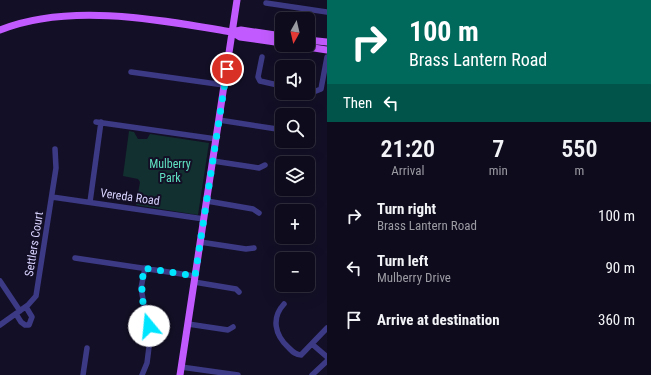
<!DOCTYPE html>
<html lang="en">
<head>
<meta charset="utf-8">
<style>
	:root { --surface:#0e0b1c; --page:#171425; --text:#f1f3f6; --muted:#9b9ba3; --line:#2e2b3b }
	body { margin:0; font-family:"Roboto Condensed",sans-serif; background:var(--page); color:var(--text); height:100vh; display:flex; flex-direction:column; font-size:15px; white-space:nowrap }
	* { box-sizing:border-box; margin:0 }
	p { font-size:13px; color:var(--muted) }
	.icon { flex:none; width:22px; height:22px; fill:none; stroke:currentColor; stroke-width:2; stroke-linecap:round; stroke-linejoin:round }
	.map { position:relative; flex:1; overflow:hidden }
	.details { display:flex; flex-direction:column; background:var(--surface); width:324px }
	.details>* { flex:none }
	.banner { background:#00695c; color:#fff; overflow:hidden }
	.needle { width:26px; rotate:188deg }
	.fabs { position:absolute; left:275px; top:12px; display:grid; gap:8px }
	.fabs a { display:grid; place-items:center; width:40px; height:40px; border-radius:6px; background:var(--surface); box-shadow:0 4px 16px #0002,0 0 0 1px var(--line); font-size:20px }
	.pin { position:absolute; display:grid; place-items:center; width:34px; height:34px; color:#fff; margin:-17px; border:2px solid #fff; border-radius:50%; box-shadow:0 1px 4px #0007 }
	.me { position:absolute; width:44px; margin:-22px; rotate:343deg; stroke-linejoin:round; filter:drop-shadow(0 0 3px #0008) }
	.turn { display:flex; align-items:center; gap:14px; height:84px; padding:0 16px; font-size:18px }
	.turn .icon { width:52px; height:52px; stroke-width:2.5 }
	.turn b { display:block; font-size:28px; line-height:34px }
	.then { display:flex; align-items:center; height:38px; padding:0 16px; background:#0003; gap:8px; font-size:15px }
	.eta { display:flex; justify-content:space-evenly; align-items:center; height:68px; text-align:center }
	.eta b { font-size:24px; font-weight:600; line-height:28px }
	ul { padding:0; list-style:none }
	li { display:flex; align-items:center; gap:12px; height:52px; padding:0 16px }
	li div { flex:1 }
	li b { display:block; font-size:15px }
	li em { font-style:normal }
	main { display:flex; flex:1; min-height:0 }
	.map>svg:first-child { display:block }
	.green { fill:#12302f }
	.lines { fill:none; stroke-linecap:round; stroke-linejoin:round }
	.minor { stroke:#3d3a85; stroke-width:5.5 }
	.major { stroke:#c25bff; stroke-width:7 }
	.route { stroke:#00e5ff; stroke-width:7; stroke-dasharray:0 12.6 }
	.labels { text-anchor:middle; dominant-baseline:central; stroke-width:4; stroke-linejoin:round; paint-order:stroke }
	.park-label { font-size:12px; fill:#5fe0c0; stroke:#130f26 }
	.street-label { font-size:12px; fill:#d9d4ff; stroke:#130f26 }
</style>
</head>
<body>
<main>
<div class="map">
<svg width="327" height="375" viewBox="0 0 327 375">
	<rect width="100%" height="100%" fill="#130f26"/>
	<path class="green" d="M 129,131 L 134,132 L 138,139 L 147,139 L 150,134 L 209,143 L 198,215 L 136,205 L 140,182 L 138,179 L 123,176 Z"/>
	<g class="lines">
		<path class="minor" d="M 266,3 L 327,12
			M 262,57 L 258,77 L 260,81 L 282,86
			M 131,72 L 224,85
			M 308,90 L 316,91 L 321,89 L 327,57
			M 219,120 L 277,129 L 282,132
			M 96,122 L 216,139
			M 213,161 L 259,168 L 265,165
			M 52,197 L 204,219
			M 207,201 L 253,209 L 259,213
			M 90,202 L 101,122
			M 200,242 L 246,249 L 254,248
			M 75,258 L 195,276
			M 0,281 L 20,311
			M 194,282 L 236,289 L 239,292
			M 284,304 C 271,318 275,335 288,347 C 292,351 295,355 301,355 L 327,328
			M 16,314 L 21,322 L 25,325 L 29,325 L 32,317 L 26,307
			M 188,324 L 228,330 L 233,327
			M 0,325 L 28,305 L 36,296 L 56,168 L 55,149
			M 312,344 L 327,357
			M 181,367 L 238,375
			M 83,375 L 87,348
			M 142,375 L 147,363 L 150,339 L 141,288 L 145,268
			M 312,375 L 327,361"/>
		<path class="major" d="M 0,30 C 69,2 161,20 232,32 L 240,37 L 282,43
			M 232,32 L 241,30 L 282,36
			M 308,40 L 327,42
			M 295,45 L 327,50
			M 180,375 L 237,0"/>
	</g>
	<g class="lines">
		<path class="route" d="M 149,326 C 142,302 140,293 144,268 L 195,276 L 227,69"/>
	</g>
	<g class="labels">
		<g class="park-label">
			<text x="170" y="164">Mulberry<tspan x="170" dy="14">Park</tspan></text>
		</g>
		<g class="street-label">
			<text transform="translate(130 197) rotate(8)">Vereda Road</text>
			<text transform="translate(34 244) rotate(-81)">Settlers Court</text>
		</g>
	</g>
</svg>
<div class="fabs">
<a><svg class="needle" viewBox="-14 -14 28 28"><path d="M0-13l5 13h-10z" fill="#e53935"/><path d="M0 13l5-13h-10z" fill="#9b9ba3"/></svg></a>
<a><svg class="icon" aria-label="sound" viewBox="0 0 24 24"><path d="M4 9h4l5-4v14l-5-4H4zM17 9q2 3 0 6"/></svg></a>
<a><svg class="icon" aria-label="search" viewBox="0 0 24 24"><circle cx="10" cy="10" r="6"/><path d="M15 15l6 6"/></svg></a>
<a><svg class="icon" aria-label="layers" viewBox="0 0 24 24"><path d="M12 4l9 5-9 5-9-5zM3 14l9 5 9-5"/></svg></a>
<a>+</a>
<a>−</a>
</div>
<div class="pin" style="left:227px;top:69px;background:#d93025"><svg class="icon" aria-label="arrive" viewBox="0 0 24 24"><path d="M6 21V4h12l-3 4 3 4H6"/></svg></div>
<svg class="me" style="left:149px;top:326px" viewBox="-20 -20 40 40"><circle r="19" fill="#fff"/><path d="M0-13L10 11 0 6-10 11z" fill="#00e5ff"/></svg>
</div>
<section class="details">
<div class="banner">
<div class="turn"><svg class="icon" aria-label="right" viewBox="0 0 24 24"><path d="M7 20v-9h11M14 6l5 5-5 5"/></svg><div><b>100 m</b>Brass Lantern Road</div></div>
<div class="then">Then<svg class="icon" aria-label="left" viewBox="0 0 24 24"><path d="M17 20v-9H6M10 6l-5 5 5 5"/></svg></div>
</div>
<div class="eta">
<div><b>21:20</b><p>Arrival</p></div>
<div><b>7</b><p>min</p></div>
<div><b>550</b><p>m</p></div>
</div>
<ul>
<li><svg class="icon" aria-label="right" viewBox="0 0 24 24"><path d="M7 20v-9h11M14 6l5 5-5 5"/></svg><div><b>Turn right</b><p>Brass Lantern Road</p></div><em>100 m</em></li>
<li><svg class="icon" aria-label="left" viewBox="0 0 24 24"><path d="M17 20v-9H6M10 6l-5 5 5 5"/></svg><div><b>Turn left</b><p>Mulberry Drive</p></div><em>90 m</em></li>
<li><svg class="icon" aria-label="arrive" viewBox="0 0 24 24"><path d="M6 21V4h12l-3 4 3 4H6"/></svg><div><b>Arrive at destination</b></div><em>360 m</em></li>
</ul>
</section>
</main>
</body>
</html>
